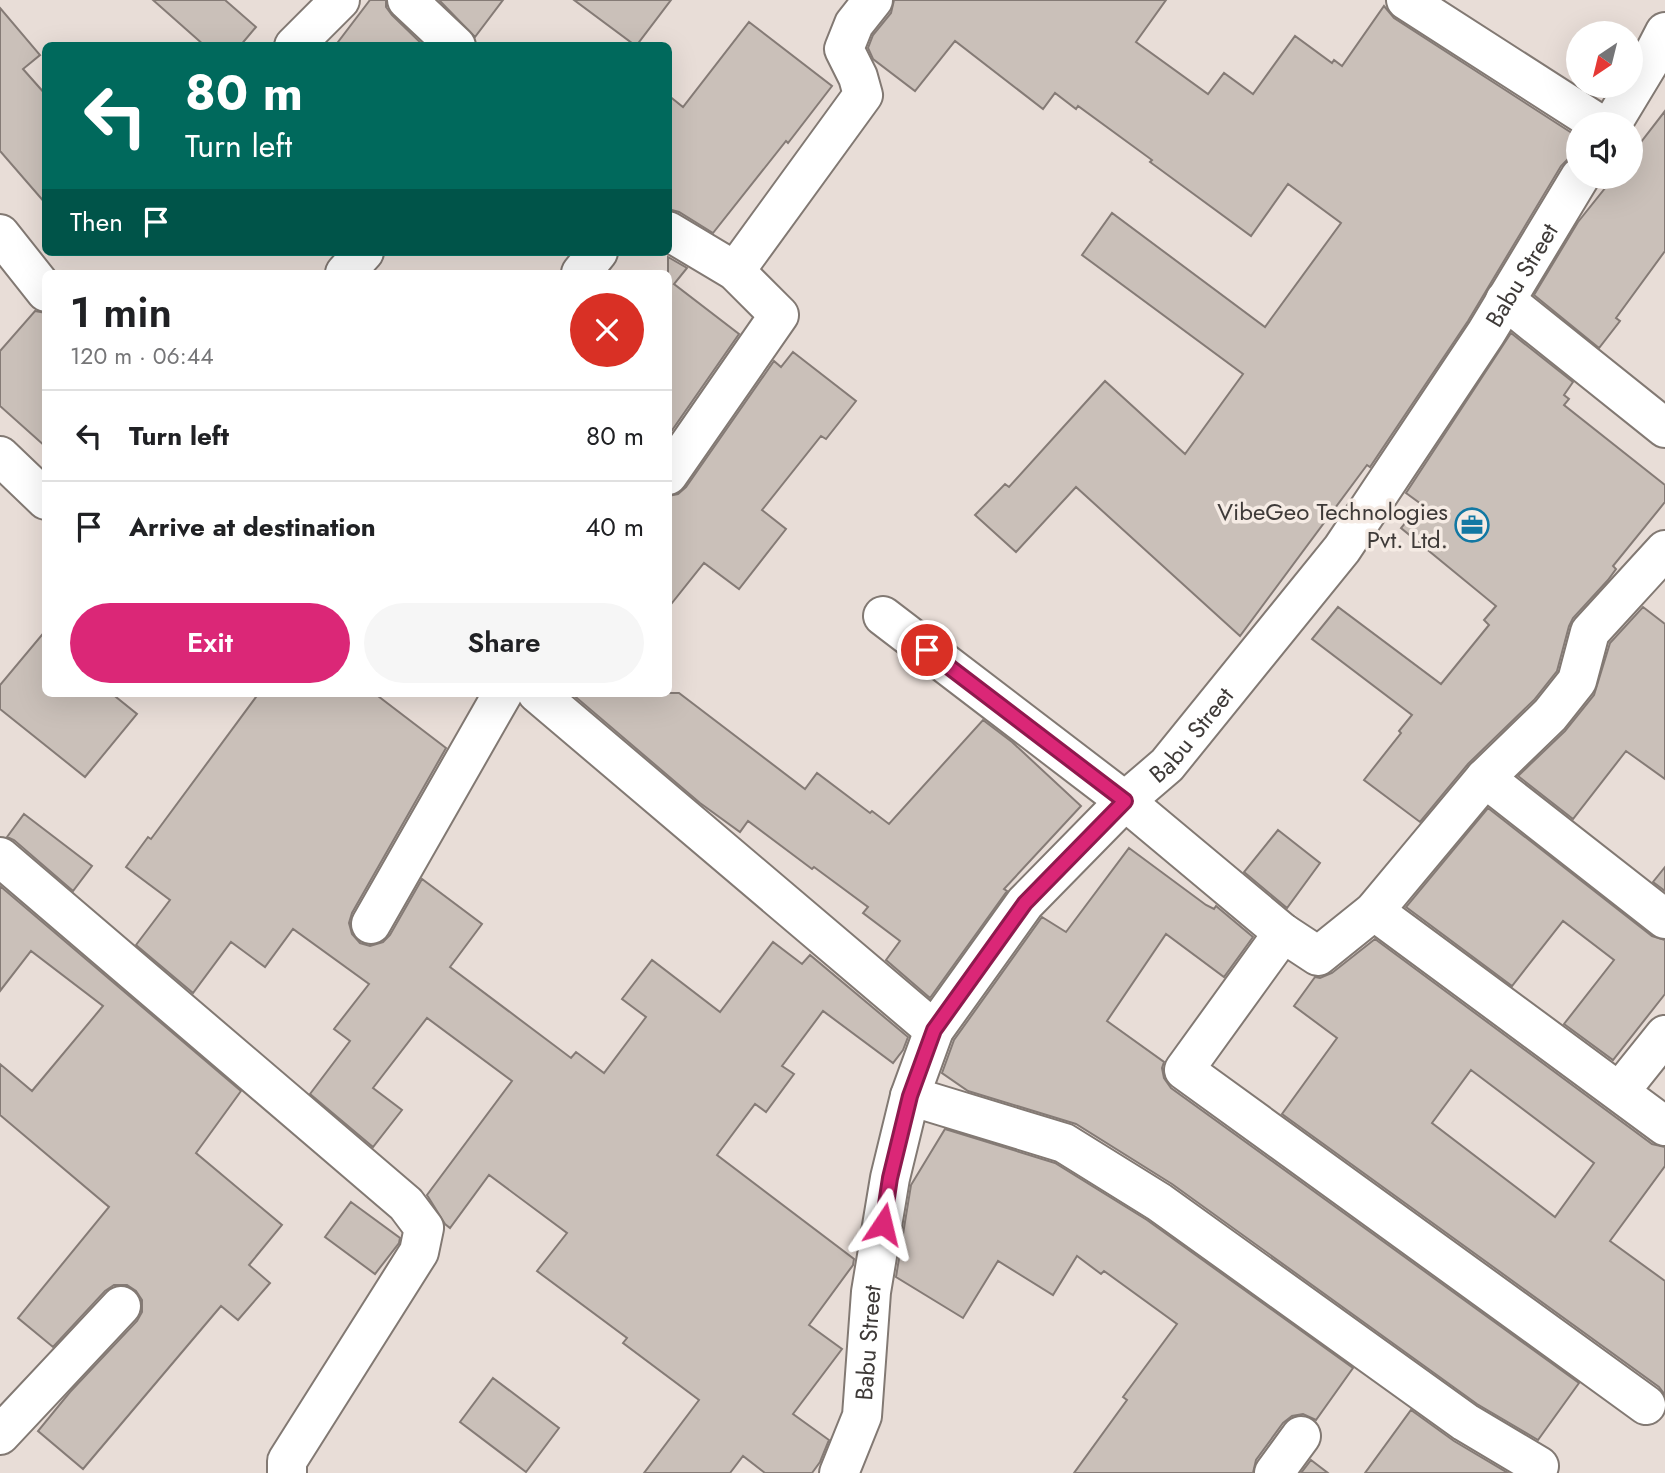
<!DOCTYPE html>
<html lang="en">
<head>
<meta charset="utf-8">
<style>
	:root { --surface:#fff; --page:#f6f6f6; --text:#202124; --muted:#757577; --line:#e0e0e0; --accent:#db2777 }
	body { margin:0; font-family:Jost,sans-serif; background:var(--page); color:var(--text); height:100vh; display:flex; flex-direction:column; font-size:26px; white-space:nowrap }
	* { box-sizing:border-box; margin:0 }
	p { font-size:23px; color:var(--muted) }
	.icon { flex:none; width:38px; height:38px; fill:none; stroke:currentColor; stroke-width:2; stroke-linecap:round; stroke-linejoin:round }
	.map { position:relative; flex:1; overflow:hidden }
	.details { position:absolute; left:42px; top:270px; width:630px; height:427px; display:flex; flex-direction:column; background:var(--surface); border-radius:10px; box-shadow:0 7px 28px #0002 }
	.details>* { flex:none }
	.top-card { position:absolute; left:42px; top:42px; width:630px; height:214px; border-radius:10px; box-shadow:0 7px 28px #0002; background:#00695c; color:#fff; overflow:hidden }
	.needle { width:46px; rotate:215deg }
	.buttons { position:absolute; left:1566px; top:21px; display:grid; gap:14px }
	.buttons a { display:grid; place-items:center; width:77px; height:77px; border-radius:50%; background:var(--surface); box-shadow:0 7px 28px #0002; font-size:35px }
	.pin { position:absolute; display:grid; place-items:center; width:60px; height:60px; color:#fff; margin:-30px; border:4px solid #fff; border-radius:50%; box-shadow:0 2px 7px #0007 }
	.me { position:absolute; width:77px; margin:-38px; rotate:10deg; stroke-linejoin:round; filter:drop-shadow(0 0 5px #0008) }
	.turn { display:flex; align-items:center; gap:24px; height:147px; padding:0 28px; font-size:32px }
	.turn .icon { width:91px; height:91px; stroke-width:2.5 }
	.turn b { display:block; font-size:49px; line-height:60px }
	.then { display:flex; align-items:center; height:66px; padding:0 28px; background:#0003; gap:14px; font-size:26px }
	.round { display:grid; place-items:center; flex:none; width:74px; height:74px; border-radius:37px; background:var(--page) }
	.headline { display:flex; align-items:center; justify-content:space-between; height:119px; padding:0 28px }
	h1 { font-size:42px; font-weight:600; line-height:52px }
	.primary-button { display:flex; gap:14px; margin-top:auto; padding:14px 28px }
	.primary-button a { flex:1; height:80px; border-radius:42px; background:var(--accent); color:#fff; font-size:28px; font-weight:600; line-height:80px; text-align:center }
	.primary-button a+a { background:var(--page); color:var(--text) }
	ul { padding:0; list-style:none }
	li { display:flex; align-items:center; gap:21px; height:91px; padding:0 28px; border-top:2px solid var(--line) }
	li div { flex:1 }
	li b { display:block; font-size:26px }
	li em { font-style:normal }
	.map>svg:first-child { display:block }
	.building { fill:#cac0b9; stroke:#857b76; stroke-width:2; fill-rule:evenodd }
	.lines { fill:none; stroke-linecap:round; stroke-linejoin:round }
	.street-casing { stroke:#827973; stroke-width:42 }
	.street { stroke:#fff; stroke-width:38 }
	.route-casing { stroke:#8e194d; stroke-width:18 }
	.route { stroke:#db2777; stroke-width:12 }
	.labels { text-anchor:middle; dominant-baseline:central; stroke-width:7; stroke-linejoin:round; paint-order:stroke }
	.street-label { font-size:24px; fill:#3e3a38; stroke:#f5ebe4 }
	.poi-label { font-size:24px; fill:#3e3a38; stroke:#f5ebe4; text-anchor:end }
</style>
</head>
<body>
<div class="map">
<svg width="1665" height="1473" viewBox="0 0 1665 1473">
	<rect width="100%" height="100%" fill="#e8ddd7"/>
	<path class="building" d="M 153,0 L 225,0 L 256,27 L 240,46 L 205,46 Z
		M 370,0 L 386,0 L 386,7 L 392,15 L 424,46 L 335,46 Z
		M 439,0 L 503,0 L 475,37 Z
		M 574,0 L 671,0 L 636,46 Z
		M 894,0 L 1166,0 L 1136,42 L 1208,94 L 1224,73 L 1253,94 L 1295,36 L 1332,63 L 1334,60 L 1342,66 L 1384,6 L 1394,18 L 1578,137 L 1578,156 L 1569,158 L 1561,166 L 1468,321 L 1370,467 L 1367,465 L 1240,636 L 1076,487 L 1016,552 L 975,515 L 1005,484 L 1009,487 L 1105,381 L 1185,454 L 1243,374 L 1082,255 L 1112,213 L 1265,327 L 1341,223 L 1288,184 L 1251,236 L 1150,162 L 1152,160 L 1078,106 L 1076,109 L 1055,93 L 1043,109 L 955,41 L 915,91 L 873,59 L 868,48 L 873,35 L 891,13 Z
		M 0,8 L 40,55 L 23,69 L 46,95 L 46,204 L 0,151 Z
		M 749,22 L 832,86 L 788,143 L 786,141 L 713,233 L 679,212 L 668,209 L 668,95 L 683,107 Z
		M 1665,111 L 1665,251 L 1616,318 L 1620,321 L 1599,348 L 1534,295 L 1578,222 L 1614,177 L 1631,177 L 1631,155 Z
		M 668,257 L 687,268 L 674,284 L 739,334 L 668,436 Z
		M 35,311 L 46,313 L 46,447 L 0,406 L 0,351 Z
		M 1511,333 L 1573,382 L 1564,395 L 1569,399 L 1564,405 L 1665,485 L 1665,502 L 1613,566 L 1616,569 L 1608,580 L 1573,618 L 1569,626 L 1557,671 L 1534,700 L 1468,764 L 1420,822 L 1364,780 L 1401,733 L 1399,731 L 1412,715 L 1312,639 L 1338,607 L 1441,684 L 1489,625 L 1484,620 L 1496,606 L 1401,528 L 1421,504 L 1406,493 Z
		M 793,352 L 856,401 L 826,439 L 821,436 L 762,510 L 786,529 L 739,589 L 704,563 L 668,608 L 668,496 L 678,494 L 686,487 L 774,361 L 781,367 Z
		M 1643,607 L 1665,624 L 1665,779 L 1626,751 L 1573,819 L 1518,776 L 1565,731 L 1594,695 L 1610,643 Z
		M 46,630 L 46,693 L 111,693 L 137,714 L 85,777 L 0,709 L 0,685 Z
		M 259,693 L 374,693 L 446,748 L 352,913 L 349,923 L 352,934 L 360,943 L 370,946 L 383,942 L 390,935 L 422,879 L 482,924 L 450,967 L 571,1058 L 576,1052 L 604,1073 L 646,1017 L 622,999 L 652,960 L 720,1012 L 773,942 L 802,964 L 810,955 L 908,1037 L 903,1050 L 893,1063 L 823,1011 L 782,1066 L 794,1074 L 766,1112 L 755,1104 L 717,1155 L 854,1259 L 853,1265 L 809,1325 L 842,1349 L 793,1414 L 829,1440 L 820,1462 L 812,1473 L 765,1473 L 743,1456 L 730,1473 L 644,1473 L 699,1400 L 623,1343 L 627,1338 L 537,1271 L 567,1233 L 489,1175 L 450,1228 L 445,1224 L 427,1195 L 512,1081 L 427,1018 L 373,1088 L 402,1110 L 373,1147 L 310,1094 L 350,1041 L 334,1029 L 369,984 L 293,929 L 265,967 L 231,942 L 193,993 L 136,945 L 170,900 L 126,867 L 148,837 L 151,839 Z
		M 571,693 L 679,693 L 805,789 L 817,773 L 870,813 L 872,811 L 889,824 L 983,720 L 1012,742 L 1081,806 L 1004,889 L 1007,891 L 930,998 L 886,960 L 900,941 L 863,913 L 868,907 L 814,867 L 812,869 L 748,821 L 740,832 L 700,803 Z
		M 1488,808 L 1652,936 L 1665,940 L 1665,994 L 1613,1060 L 1564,1024 L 1614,960 L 1563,921 L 1512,986 L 1406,907 Z
		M 24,814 L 92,866 L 73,891 L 14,840 L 7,837 Z
		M 1278,830 L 1320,863 L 1287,908 L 1244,872 Z
		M 1129,848 L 1206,905 L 1214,909 L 1216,906 L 1253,937 L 1224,977 L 1166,934 L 1107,1021 L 1164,1062 L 1162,1068 L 1164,1078 L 1171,1088 L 1579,1383 L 1538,1440 L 1477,1404 L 1172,1184 L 1076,1124 L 968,1091 L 942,1073 L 954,1040 L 1042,917 L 1066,932 Z
		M 1665,867 L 1665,891 L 1653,882 Z
		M 0,886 L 241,1091 L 196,1153 L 282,1225 L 249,1265 L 270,1283 L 238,1320 L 221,1306 L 83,1469 L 38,1431 L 70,1392 L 137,1321 L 142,1312 L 142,1300 L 136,1291 L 127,1285 L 114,1285 L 105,1291 L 53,1347 L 18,1318 L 109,1207 L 0,1115 L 0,1064 L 32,1091 L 103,1006 L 31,951 L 0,991 Z
		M 1375,939 L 1652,1144 L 1665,1147 L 1665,1166 L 1610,1241 L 1665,1281 L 1665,1395 L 1659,1387 L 1282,1114 L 1337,1038 L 1294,1006 L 1315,977 L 1320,978 L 1332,973 ZM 1471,1070 L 1594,1163 L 1555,1217 L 1432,1123 Z
		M 945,1129 L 1055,1163 L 1147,1220 L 1353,1368 L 1316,1420 L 1303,1414 L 1292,1416 L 1283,1423 L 1256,1460 L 1253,1473 L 1074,1473 L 1127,1400 L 1123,1397 L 1177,1324 L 1104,1271 L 1101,1274 L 1077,1256 L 1053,1295 L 998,1261 L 963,1318 L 896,1277 L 911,1185 Z
		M 351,1202 L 400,1238 L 399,1243 L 375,1274 L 325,1237 Z
		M 493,1378 L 559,1428 L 526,1472 L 460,1422 Z
		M 1411,1410 L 1454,1441 L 1508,1473 L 1365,1473 Z
		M 1311,1460 L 1328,1473 L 1301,1473 Z"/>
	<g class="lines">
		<defs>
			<g id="street">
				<path d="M 407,0 L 456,46"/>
				<path d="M 1406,0 L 1599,124"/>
				<path d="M 294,46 L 340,0"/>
				<path d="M 1612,124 L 1650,61 L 1665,32"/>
				<path d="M 668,231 L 735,271 L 779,315 L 668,475"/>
				<path d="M 0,234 L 46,292"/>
				<path d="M 735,271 L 863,95 L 858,77 L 844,49 L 854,24 L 873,0"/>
				<path d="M 345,273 L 364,252"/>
				<path d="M 581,273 L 598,252"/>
				<path d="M 1505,300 L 1665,428"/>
				<path d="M 0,456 L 46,500"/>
				<path d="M 883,616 L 1125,801 L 1283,933 L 1318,956 L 1374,911 L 1485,778 L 1550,715 L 1577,681 L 1590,632 L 1665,550"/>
				<path d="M 537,693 L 934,1030"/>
				<path d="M 1485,778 L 1665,919"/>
				<path d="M 0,857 L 406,1204 L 424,1228 L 419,1252 L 287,1461 L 287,1473"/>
				<path d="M 1374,911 L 1665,1126"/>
				<path d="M 371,924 L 503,693"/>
				<path d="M 1283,933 L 1184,1070 L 1646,1405"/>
				<path d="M 1620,1091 L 1665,1035"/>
				<path d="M 910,1096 L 1064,1143 L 1159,1202 L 1465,1422 L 1539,1466"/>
				<path d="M 0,1435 L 121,1306"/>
				<path id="s1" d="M 839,1473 L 862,1416 L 871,1292 L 890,1178 L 910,1096 L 934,1030 L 1025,903 L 1125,801 L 1167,765 L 1342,549 L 1486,333 L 1580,177"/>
				<path d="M 1274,1473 L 1301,1436"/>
			</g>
		</defs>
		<use href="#street" class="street-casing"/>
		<use href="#street" class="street"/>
	</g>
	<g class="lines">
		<defs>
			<path id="route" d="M 883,1224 L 890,1178 L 910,1096 L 934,1030 L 1025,903 L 1125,801 L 927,650"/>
		</defs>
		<use href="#route" class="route-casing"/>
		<use href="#route" class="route"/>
	</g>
	<defs>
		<symbol id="office-ring" viewBox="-11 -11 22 22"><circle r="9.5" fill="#f5ebe4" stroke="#1278a3" stroke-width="1.5"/><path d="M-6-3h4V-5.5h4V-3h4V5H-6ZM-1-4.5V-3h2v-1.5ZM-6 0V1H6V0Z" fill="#1278a3"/></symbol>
	</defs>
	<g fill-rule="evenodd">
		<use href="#office-ring" x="1453" y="506" width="38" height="38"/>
	</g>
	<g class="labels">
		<g class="street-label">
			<text stroke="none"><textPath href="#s1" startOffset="1416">Babu Street</textPath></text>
			<text stroke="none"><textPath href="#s1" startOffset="849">Babu Street</textPath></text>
			<text stroke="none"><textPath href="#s1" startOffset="135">Babu Street</textPath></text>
		</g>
		<g class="poi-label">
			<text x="1448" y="511">VibeGeo Technologies<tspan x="1448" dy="28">Pvt. Ltd.</tspan></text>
		</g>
	</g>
</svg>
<div class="buttons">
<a><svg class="needle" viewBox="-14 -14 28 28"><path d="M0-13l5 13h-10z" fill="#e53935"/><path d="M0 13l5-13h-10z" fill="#757577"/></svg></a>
<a><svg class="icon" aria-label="sound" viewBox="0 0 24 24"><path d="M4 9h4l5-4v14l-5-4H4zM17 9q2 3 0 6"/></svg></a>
</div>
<div class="pin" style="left:927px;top:650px;background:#d93025"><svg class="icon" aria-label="arrive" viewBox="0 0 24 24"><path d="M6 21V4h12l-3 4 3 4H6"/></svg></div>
<svg class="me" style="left:883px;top:1224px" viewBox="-20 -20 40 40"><path d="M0-17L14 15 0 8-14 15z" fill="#db2777" stroke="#fff" stroke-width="4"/></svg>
<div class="top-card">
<div class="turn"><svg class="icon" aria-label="left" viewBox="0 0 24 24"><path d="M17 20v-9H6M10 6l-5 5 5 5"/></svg><div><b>80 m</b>Turn left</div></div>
<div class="then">Then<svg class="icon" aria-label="arrive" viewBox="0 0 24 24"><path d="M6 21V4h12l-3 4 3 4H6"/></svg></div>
</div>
<section class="details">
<div class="headline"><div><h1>1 min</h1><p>120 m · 06:44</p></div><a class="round" style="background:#d93025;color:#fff"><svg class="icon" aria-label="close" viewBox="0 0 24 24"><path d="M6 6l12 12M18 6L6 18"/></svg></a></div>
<ul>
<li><svg class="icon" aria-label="left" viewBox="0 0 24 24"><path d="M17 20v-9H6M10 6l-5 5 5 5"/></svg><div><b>Turn left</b></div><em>80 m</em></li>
<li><svg class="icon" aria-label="arrive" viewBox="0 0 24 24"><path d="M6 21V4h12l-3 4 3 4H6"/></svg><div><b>Arrive at destination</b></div><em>40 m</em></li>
</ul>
<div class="primary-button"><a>Exit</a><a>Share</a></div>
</section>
</div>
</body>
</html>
